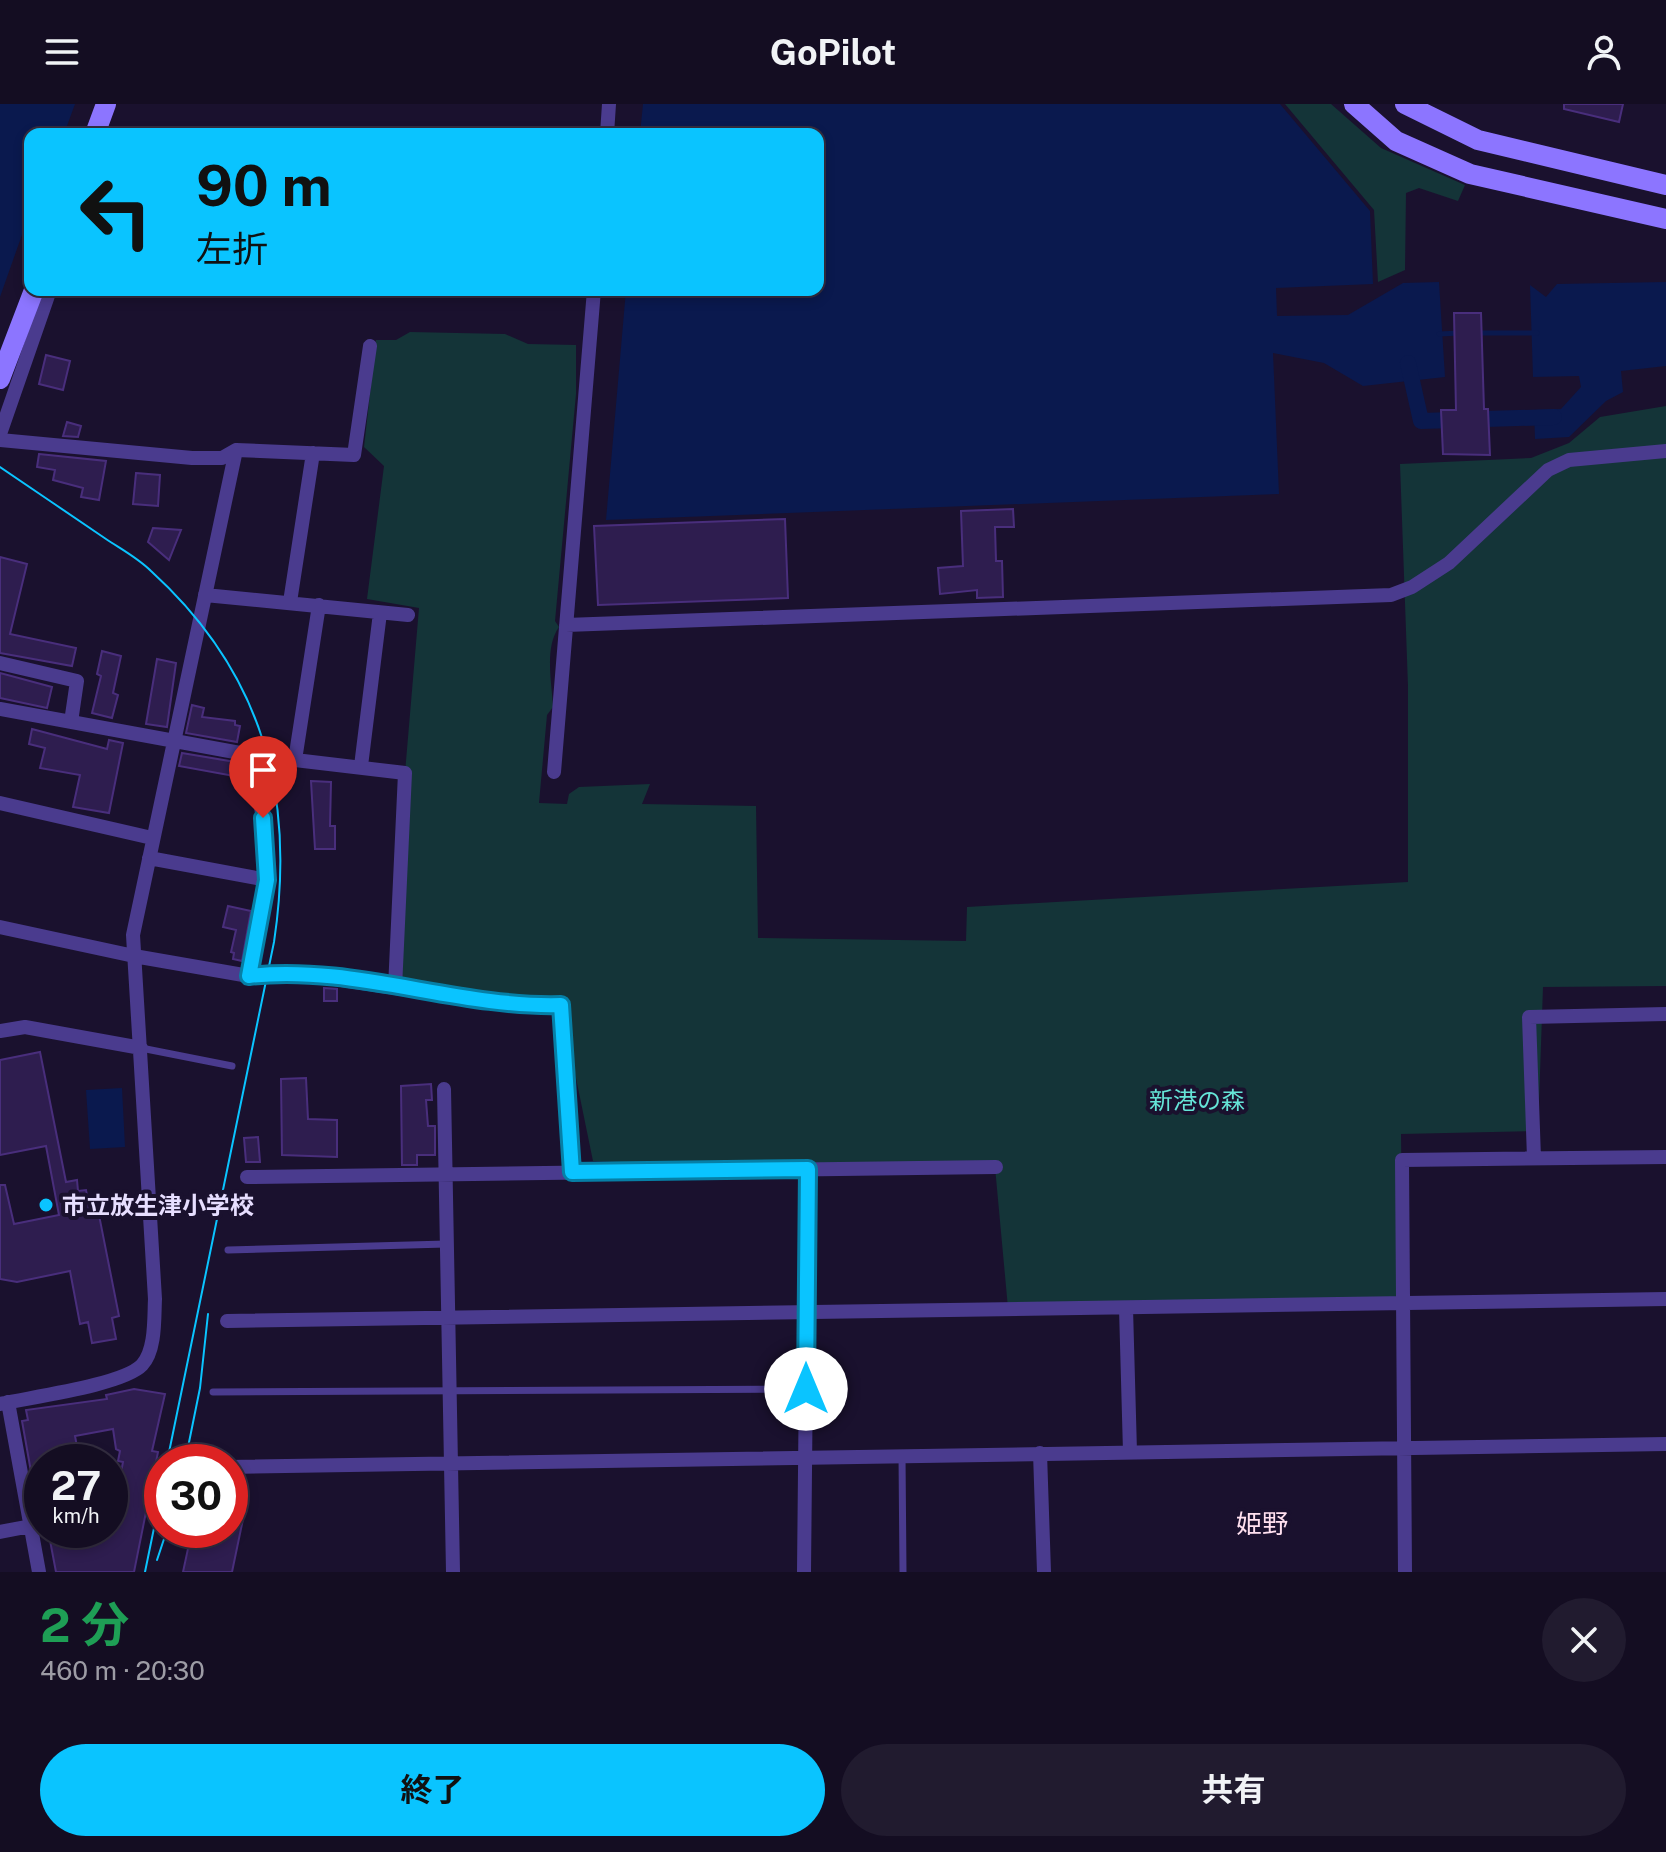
<!DOCTYPE html>
<html lang="ja">
<head>
<meta charset="utf-8">
<style>
	:root { --surface:#140d22; --page:#211b2f; --text:#f1f3f6; --muted:#9d9ca5; --line:#332d40; --accent:#0ac4ff }
	body { margin:0; font-family:"Public Sans","Noto Sans JP",sans-serif; background:var(--page); color:var(--text); height:100vh; display:flex; flex-direction:column; font-size:30px; white-space:nowrap }
	* { box-sizing:border-box; margin:0 }
	p { font-size:26px; color:var(--muted) }
	.icon { flex:none; width:44px; height:44px; fill:none; stroke:currentColor; stroke-width:2; stroke-linecap:round; stroke-linejoin:round }
	.map { position:relative; height:1468px; overflow:hidden }
	.details { display:flex; flex-direction:column; background:var(--surface); flex:1 }
	.details>* { flex:none }
	.banner { position:absolute; left:24px; top:24px; width:800px; height:168px; border-radius:16px; box-shadow:0 4px 12px #0003,0 0 0 2px var(--line); background:#0ac4ff; color:#111; overflow:hidden }
	.speed { position:absolute; left:24px; top:1340px; display:flex; gap:16px; font-size:40px; font-weight:700; text-align:center }
	.speed>* { display:grid; place-content:center; width:104px; height:104px; border-radius:50%; background:var(--surface); box-shadow:0 4px 12px #0003,0 0 0 2px var(--line); line-height:1 }
	.speed small { font-size:20px; font-weight:400 }
	.speed .limit { border:12px solid #d22; background:#fff; color:#111 }
	.pin { position:absolute; display:grid; place-items:center; width:68px; height:68px; color:#fff; margin:-82px -34px; border-radius:50% 50% 50% 0; rotate:-45deg; box-shadow:0 0 8px #0007 }
	.pin .icon { rotate:45deg }
	.me { position:absolute; width:88px; margin:-44px; rotate:0deg; stroke-linejoin:round; filter:drop-shadow(0 0 6px #0008) }
	.turn { display:flex; align-items:center; gap:28px; height:168px; padding:0 40px; font-size:36px }
	.turn .icon { width:104px; height:104px; stroke-width:2.5 }
	.turn b { display:block; font-size:56px; line-height:68px }
	.round { display:grid; place-items:center; flex:none; width:84px; height:84px; border-radius:42px; background:var(--page) }
	.overview { display:flex; align-items:center; justify-content:space-between; height:136px; padding:0 40px }
	h1 { font-size:48px; font-weight:700; line-height:60px; color:#1e9e55 }
	.cta { display:flex; gap:16px; margin-top:auto; padding:16px 40px }
	.cta a { flex:1; height:92px; border-radius:48px; background:var(--accent); color:#111; font-size:32px; font-weight:700; line-height:92px; text-align:center }
	.cta a+a { background:var(--page); color:var(--text) }
	header { display:flex; justify-content:space-between; align-items:center; height:104px; padding:0 40px; background:var(--surface); font-size:36px; font-weight:700 }
	.map>svg:first-child { display:block }
	.green { fill:#143438 }
	.water { fill:#0a194e }
	.lines { fill:none; stroke-linecap:round; stroke-linejoin:round }
	.stream { stroke:#0a194e; stroke-width:5 }
	.canal { stroke:#0a194e; stroke-width:16 }
	.building { fill:#2e1d4f; stroke:#492e7c; stroke-width:2 }
	.lane { stroke:#4a3b8e; stroke-width:7 }
	.street { stroke:#4a3b8e; stroke-width:14 }
	.secondary { stroke:#8c75ff; stroke-width:20 }
	.tram { stroke:#0ac4ff; stroke-width:2 }
	.route-casing { stroke:#067fa6; stroke-width:20 }
	.route { stroke:#0ac4ff; stroke-width:14 }
	.poi-dot { fill:#0ac4ff; stroke:#1a112e; stroke-width:3 }
	.labels { text-anchor:middle; dominant-baseline:central; stroke-width:8; stroke-linejoin:round; paint-order:stroke }
	.park-label { font-size:24px; fill:#65e4d7; stroke:#1a112e }
	.poi-label { font-size:24px; font-weight:bold; fill:#e7deff; stroke:#1a112e; text-anchor:start }
	.neighbourhood-label { font-size:26px; fill:#ffe0ef; stroke:#1a112e }
</style>
</head>
<body>
<header><svg class="icon" aria-label="menu" viewBox="0 0 24 24"><path d="M4 6h16M4 12h16M4 18h16"/></svg>GoPilot<svg class="icon" aria-label="person" viewBox="0 0 24 24"><circle cx="12" cy="8" r="4"/><path d="M4 21q1-7 8-7t8 7"/></svg></header>
<div class="map">
<svg width="1666" height="1468" viewBox="0 0 1666 1468">
	<rect width="100%" height="100%" fill="#1a112e"/>
	<path class="green" d="M 1285,0 L 1331,0 L 1381,44 L 1465,81 L 1458,97 L 1419,84 L 1406,89 L 1405,166 L 1378,178 L 1374,106 Z
		M 410,228 L 505,230 L 528,240 L 576,241 L 576,290 L 555,517 L 559,523 C 544,544 552,579 553,603 L 547,611 L 539,699 L 567,700 L 569,690 L 579,683 L 650,680 L 642,700 L 756,702 L 758,834 L 966,837 L 967,803 L 1408,778 L 1408,582 L 1400,360 L 1531,354 L 1569,339 L 1600,313 L 1666,302 L 1666,882 L 1543,883 L 1538,1027 L 1401,1030 L 1403,1198 L 1008,1204 L 995,1063 L 808,1065 L 593,1057 L 561,901 L 395,884 L 405,669 L 419,504 L 367,495 L 384,362 L 364,343 L 376,236 L 396,236 Z"/>
	<path class="water" d="M 0,0 L 75,0 L 64,30 L 30,30 L 30,108 L 0,193 Z
		M 643,0 L 1280,0 L 1370,107 L 1373,180 L 1276,184 L 1277,212 L 1348,211 L 1403,179 L 1439,178 L 1445,273 L 1363,282 L 1324,259 L 1273,249 L 1279,390 L 606,416 L 626,186 L 818,186 L 818,30 L 640,30 Z
		M 1666,178 L 1666,262 L 1621,267 L 1623,288 L 1606,297 L 1569,333 L 1535,335 L 1534,306 L 1561,305 L 1581,283 L 1579,272 L 1533,273 L 1530,181 L 1546,193 L 1557,180 Z
		M 122,984 L 125,1043 L 90,1045 L 86,986 Z"/>
	<g class="lines">
		<path class="stream" d="M 1475,229 L 1537,229
			M 1439,230 L 1461,229"/>
		<path class="canal" d="M 1408,259 L 1421,317 L 1554,313"/>
	</g>
	<path class="building" d="M 1564,0 L 1623,0 L 1619,18 L 1564,5 Z
		M 1454,209 L 1481,209 L 1484,305 L 1488,305 L 1490,351 L 1443,350 L 1441,306 L 1456,306 Z
		M 46,251 L 70,257 L 63,286 L 39,280 Z
		M 67,318 L 81,322 L 78,333 L 63,332 Z
		M 39,350 L 106,357 L 99,396 L 81,393 L 83,384 L 53,376 L 55,366 L 37,363 Z
		M 136,369 L 160,371 L 158,402 L 133,400 Z
		M 1013,405 L 1014,423 L 995,423 L 996,457 L 1002,457 L 1003,493 L 977,494 L 977,486 L 940,490 L 938,464 L 963,462 L 961,407 Z
		M 785,415 L 788,494 L 598,501 L 594,422 Z
		M 153,424 L 181,426 L 169,456 L 148,438 Z
		M 0,453 L 27,460 L 10,530 L 76,544 L 72,562 L 0,549 Z
		M 102,547 L 121,552 L 113,589 L 118,591 L 112,614 L 92,609 L 101,572 L 97,570 Z
		M 157,555 L 176,559 L 167,623 L 146,620 Z
		M 0,569 L 52,583 L 47,604 L 0,594 Z
		M 192,601 L 204,604 L 202,613 L 235,617 L 235,621 L 240,622 L 237,638 L 186,629 Z
		M 32,625 L 107,645 L 109,636 L 123,639 L 109,709 L 73,703 L 80,671 L 40,664 L 45,644 L 29,640 Z
		M 182,649 L 241,659 L 245,674 L 179,662 Z
		M 311,677 L 331,678 L 330,722 L 335,722 L 335,745 L 315,745 Z
		M 228,802 L 251,807 L 242,857 L 233,855 L 234,849 L 231,848 L 236,826 L 223,823 Z
		M 324,884 L 337,885 L 337,897 L 324,897 Z
		M 40,948 L 66,1078 L 77,1076 L 78,1087 L 86,1086 L 90,1107 L 98,1106 L 119,1212 L 112,1214 L 116,1235 L 92,1239 L 88,1218 L 80,1220 L 70,1167 L 17,1178 L 0,1175 L 0,1081 L 5,1081 L 14,1120 L 59,1111 L 46,1042 L 0,1051 L 0,956 Z
		M 306,974 L 308,1015 L 337,1016 L 337,1053 L 282,1051 L 281,975 Z
		M 431,980 L 432,996 L 426,996 L 428,1022 L 435,1022 L 435,1051 L 417,1051 L 417,1061 L 402,1061 L 401,982 Z
		M 258,1033 L 260,1058 L 246,1058 L 244,1034 Z
		M 134,1285 L 165,1290 L 152,1347 L 158,1348 L 134,1468 L 56,1468 L 48,1426 L 110,1426 L 123,1358 L 118,1357 L 120,1347 L 116,1345 L 113,1325 L 75,1332 L 78,1348 L 61,1351 L 62,1358 L 42,1358 L 42,1395 L 36,1396 L 22,1317 L 28,1316 L 26,1306 L 107,1295 L 106,1291 Z
		M 230,1393 L 247,1396 L 232,1468 L 183,1468 L 192,1426 L 230,1426 Z"/>
	<g class="lines">
		<path class="lane" d="M 141,944 L 232,962
			M 228,1146 L 446,1140
			M 213,1288 L 806,1285
			M 902,1351 L 903,1468"/>
		<path class="street" d="M 607,30 L 609,0
			M 0,330 L 50,186
			M 0,336 L 192,354 L 222,354 L 236,346 L 354,351 L 370,242
			M 205,491 L 408,511
			M 290,498 L 313,349
			M 319,501 L 295,656 L 405,669 L 395,884
			M 566,521 L 1391,491 L 1412,483 L 1449,459 L 1548,366 L 1569,356 L 1666,347
			M 0,559 L 77,577 L 71,618
			M 0,605 L 251,651 L 263,714 L 267,776 L 249,872
			M 361,662 L 380,509
			M 554,668 L 594,186
			M 0,699 L 152,734
			M 149,754 L 267,776
			M 0,823 L 134,852 L 249,872 L 288,868 L 515,902 L 561,901 L 572,1068
			M 0,927 L 25,923 L 141,944
			M 444,985 L 453,1468
			M 1534,1054 L 1529,913 L 1666,910
			M 247,1073 L 996,1063
			M 1126,1204 L 1130,1348
			M 227,1217 L 1666,1195
			M 8,1298 L 39,1468
			M 0,1300 C 31,1293 123,1281 142,1261 C 156,1246 154,1213 155,1195 L 133,831 L 236,346
			M 1040,1349 L 1044,1468
			M 230,1363 L 1666,1340
			M 0,1428 L 31,1422
			M 804,1468 L 808,1065
			M 1405,1468 L 1402,1056 L 1666,1053"/>
		<path class="secondary" d="M 1354,0 L 1396,37 L 1470,70 L 1666,115
			M 1405,0 L 1478,36 L 1666,81
			M 95,30 L 106,0
			M 0,275 L 34,186"/>
		<path class="tram" d="M 0,363 C 35,387 71,411 106,435 C 121,445 138,454 151,467 C 263,569 296,692 274,838 L 167,1358
			M 185,1358 L 200,1284 L 208,1210
			M 157,1456 L 167,1426
			M 145,1468 L 162,1385"/>
	</g>
	<g class="lines">
		<defs>
			<path id="route" d="M 263,714 L 267,776 L 249,872 C 353,860 457,904 561,901 L 572,1068 L 808,1065 L 806,1285"/>
		</defs>
		<use href="#route" class="route-casing"/>
		<use href="#route" class="route"/>
	</g>
	<circle class="poi-dot" cx="46" cy="1101" r="8"/>
	<g class="labels">
		<g class="park-label">
			<text x="1197" y="996">新港の森</text>
		</g>
		<g class="poi-label">
			<text x="62" y="1101">市立放生津小学校</text>
		</g>
		<g class="neighbourhood-label">
			<text x="1262" y="1419">姫野</text>
		</g>
	</g>
</svg>
<div class="speed"><div>27<small>km/h</small></div><div class="limit">30</div></div>
<div class="pin" style="left:263px;top:714px;background:#d93025"><svg class="icon" aria-label="arrive" viewBox="0 0 24 24"><path d="M6 21V4h12l-3 4 3 4H6"/></svg></div>
<svg class="me" style="left:806px;top:1285px" viewBox="-20 -20 40 40"><circle r="19" fill="#fff"/><path d="M0-13L10 11 0 6-10 11z" fill="#0ac4ff"/></svg>
<div class="banner">
<div class="turn"><svg class="icon" aria-label="left" viewBox="0 0 24 24"><path d="M17 20v-9H6M10 6l-5 5 5 5"/></svg><div><b>90 m</b>左折</div></div>
</div>
</div>
<section class="details">
<div class="overview"><div><h1>2 分</h1><p>460 m · 20:30</p></div><a class="round"><svg class="icon" aria-label="close" viewBox="0 0 24 24"><path d="M6 6l12 12M18 6L6 18"/></svg></a></div>
<div class="cta"><a>終了</a><a>共有</a></div>
</section>
</body>
</html>
